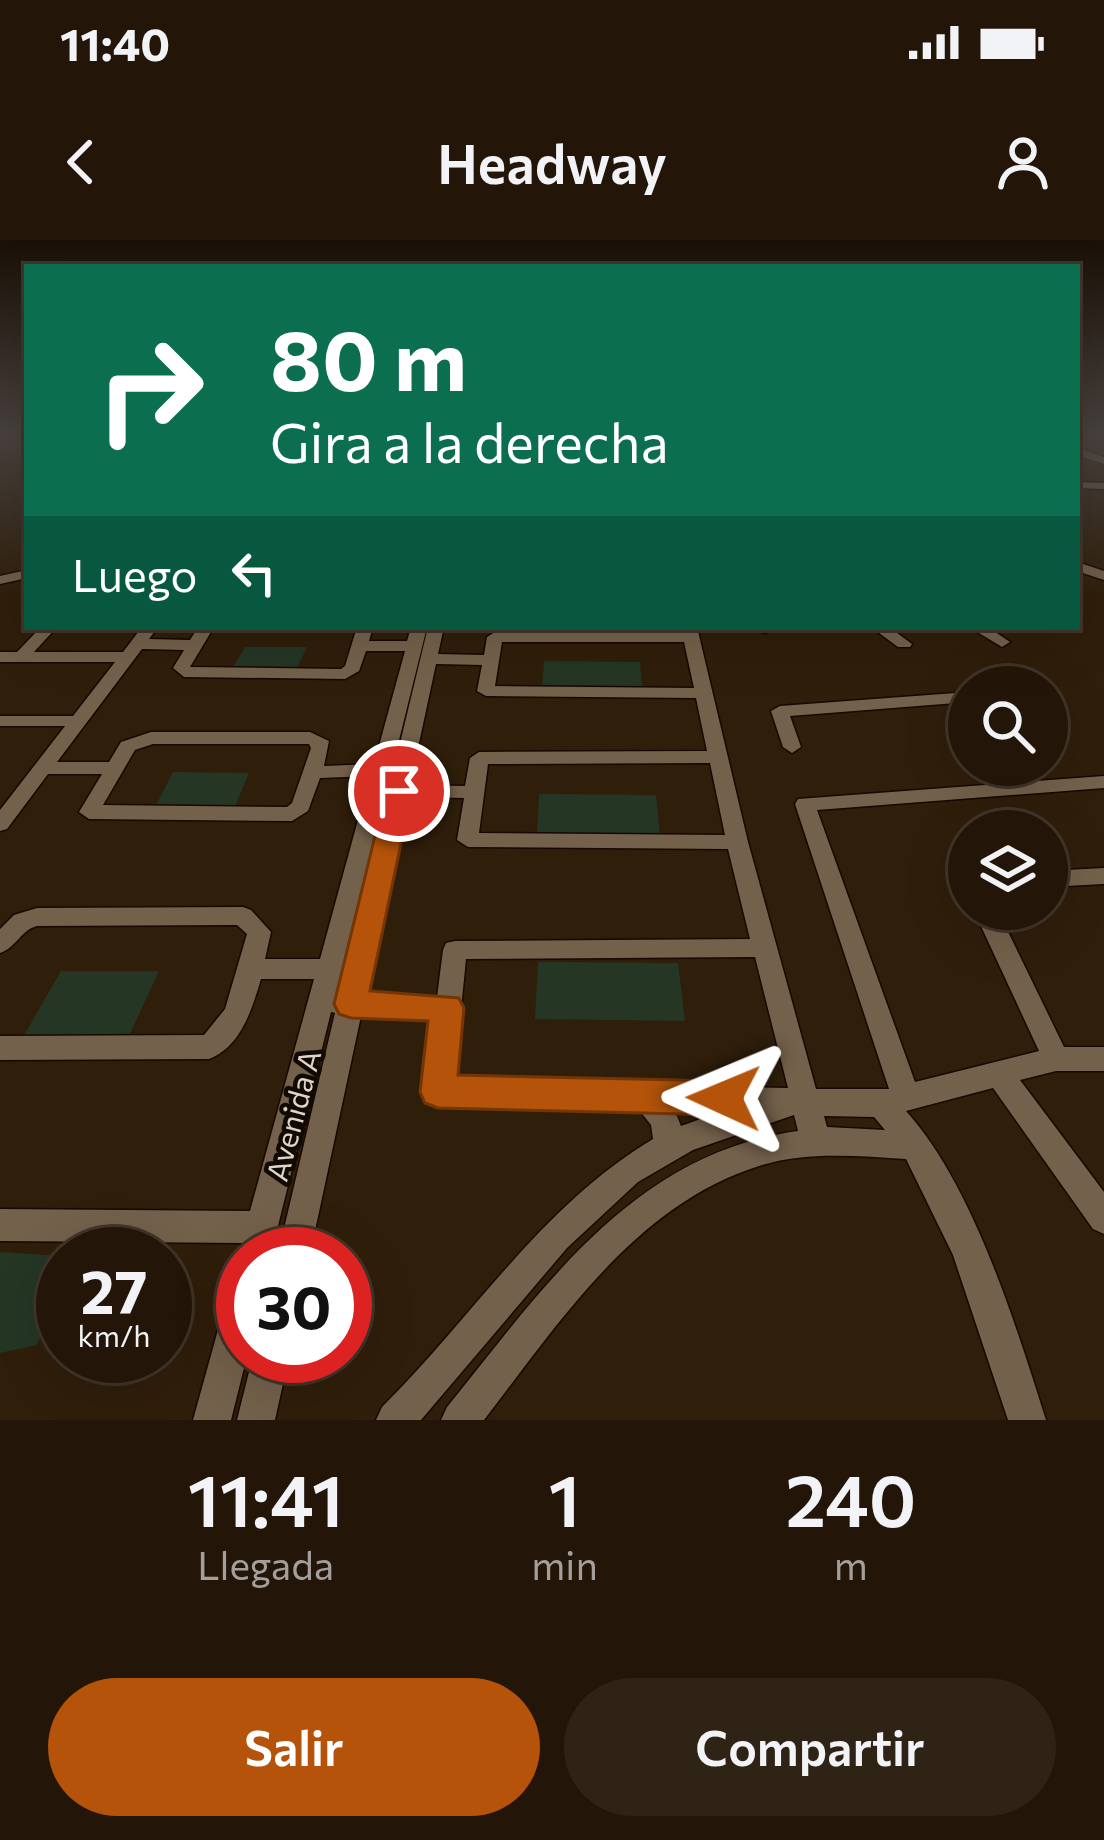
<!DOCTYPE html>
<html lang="es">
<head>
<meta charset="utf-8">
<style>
	:root { --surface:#231608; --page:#2f2316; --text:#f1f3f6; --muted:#a39f9c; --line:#403529; --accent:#b45309 }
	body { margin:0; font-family:Commissioner,sans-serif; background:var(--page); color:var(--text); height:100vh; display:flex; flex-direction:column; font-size:45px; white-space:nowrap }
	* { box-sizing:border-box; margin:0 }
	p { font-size:39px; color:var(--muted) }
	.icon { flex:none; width:66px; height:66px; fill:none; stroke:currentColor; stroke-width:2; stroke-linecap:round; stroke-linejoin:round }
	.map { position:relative; height:1180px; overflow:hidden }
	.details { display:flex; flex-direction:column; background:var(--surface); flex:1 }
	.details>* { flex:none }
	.hud { position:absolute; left:24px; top:24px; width:1056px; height:366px; border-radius:0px; box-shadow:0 12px 48px #0002,0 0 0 3px var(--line); background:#0b6e4f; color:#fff; overflow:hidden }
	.tools { position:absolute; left:948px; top:426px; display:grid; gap:24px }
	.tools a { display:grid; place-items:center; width:120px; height:120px; border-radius:50%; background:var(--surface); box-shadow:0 12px 48px #0002,0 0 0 3px var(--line); font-size:60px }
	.speed { position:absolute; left:36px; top:987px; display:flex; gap:24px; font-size:60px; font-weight:700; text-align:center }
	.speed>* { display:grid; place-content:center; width:156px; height:156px; border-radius:50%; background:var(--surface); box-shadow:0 12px 48px #0002,0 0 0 3px var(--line); line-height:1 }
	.speed small { font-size:30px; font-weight:400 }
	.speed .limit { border:18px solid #d22; background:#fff; color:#111 }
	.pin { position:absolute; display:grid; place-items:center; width:102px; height:102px; color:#fff; margin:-51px; border:6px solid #fff; border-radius:50%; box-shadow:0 3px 12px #0007 }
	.me { position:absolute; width:132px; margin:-66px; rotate:271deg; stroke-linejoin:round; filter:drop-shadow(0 0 9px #0008) }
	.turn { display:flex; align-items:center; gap:42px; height:252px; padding:0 48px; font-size:54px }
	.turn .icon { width:156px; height:156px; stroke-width:2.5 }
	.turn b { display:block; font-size:84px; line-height:102px }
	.then { display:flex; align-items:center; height:114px; padding:0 48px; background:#0003; gap:24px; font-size:45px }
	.eta { display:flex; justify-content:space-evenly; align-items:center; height:204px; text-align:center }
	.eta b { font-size:72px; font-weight:600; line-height:84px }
	.primary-button { display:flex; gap:24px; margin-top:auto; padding:24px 48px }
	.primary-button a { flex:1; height:138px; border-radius:72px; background:var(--accent); color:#fff; font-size:48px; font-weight:600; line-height:138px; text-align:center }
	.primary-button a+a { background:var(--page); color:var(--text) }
	.status { display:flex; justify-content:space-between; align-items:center; height:84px; padding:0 60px; background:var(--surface); direction:ltr }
	.status svg { height:33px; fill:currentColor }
	header { display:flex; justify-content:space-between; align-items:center; height:156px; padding:0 48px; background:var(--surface); font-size:54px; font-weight:600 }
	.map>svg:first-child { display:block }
	.green { fill:#253625 }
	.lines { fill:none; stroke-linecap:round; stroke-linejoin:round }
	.minor-casing { stroke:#170800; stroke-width:3 }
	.minor { fill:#74614b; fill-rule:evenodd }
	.route { fill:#b45309; stroke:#753606; stroke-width:3 }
	.labels { text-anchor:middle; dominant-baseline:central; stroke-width:9; stroke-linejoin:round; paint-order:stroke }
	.street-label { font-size:30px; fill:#dfd4c7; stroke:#110a03 }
</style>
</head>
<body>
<div class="status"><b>11:40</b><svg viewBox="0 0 49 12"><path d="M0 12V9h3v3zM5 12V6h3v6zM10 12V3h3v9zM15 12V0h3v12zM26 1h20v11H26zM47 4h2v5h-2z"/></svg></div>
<header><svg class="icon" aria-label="back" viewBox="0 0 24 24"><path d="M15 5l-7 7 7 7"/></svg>Headway<svg class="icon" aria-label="person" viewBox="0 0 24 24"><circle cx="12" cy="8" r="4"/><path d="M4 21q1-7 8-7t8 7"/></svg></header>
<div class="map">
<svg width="1104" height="1180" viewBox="0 0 1104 1180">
	<rect width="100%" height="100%" fill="#2f1e0a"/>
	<path class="green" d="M 245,407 L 307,407 L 294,434 L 229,434 Z
		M 544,421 L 640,422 L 642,449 L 542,447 Z
		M 173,532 L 249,533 L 233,571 L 153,571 Z
		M 539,554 L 656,555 L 660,596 L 537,595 Z
		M 538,722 L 678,723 L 685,781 L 535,779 Z
		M 61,731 L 159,731 L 127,800 L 22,799 Z
		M 0,1012 L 63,1016 L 63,1036 L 37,1105 L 0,1113 Z"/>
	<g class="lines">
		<defs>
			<path id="minor" d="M 1077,208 L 1104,217 L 1104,224 L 1077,215 Z
				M 1077,242 L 1104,243 L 1104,249 L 1077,248 Z
				M 1077,322 L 1104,331 L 1104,340 L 1077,331 Z
				M 27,330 L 27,338 L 0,344 L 0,336 Z
				M 41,387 L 57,387 L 34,412 L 123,412 L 142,387 L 158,387 L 149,399 L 190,400 L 198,387 L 214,387 L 190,427 L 341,429 L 345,426 L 357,387 L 373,387 L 369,401 L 407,401 L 411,387 L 427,387 L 336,755 L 340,753 L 428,387 L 444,387 L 438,414 L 484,415 L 487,397 L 495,392 L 682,392 L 681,387 L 697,387 L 748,602 L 816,849 L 889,849 L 795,564 L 798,559 L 1104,536 L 1104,548 L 817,570 L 915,842 L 1039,811 L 973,669 L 997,669 L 1064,807 L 1104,807 L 1104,831 L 1056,831 L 1020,840 L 1104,952 L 1104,994 L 1093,989 L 993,848 L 906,871 C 973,945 1015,1083 1046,1180 L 1008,1180 L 953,1015 L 906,919 C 857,916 806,911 759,926 C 635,965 559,1083 484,1180 L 441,1180 L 447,1167 C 544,1047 634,913 798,891 L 794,875 L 693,910 L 638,942 L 567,1008 L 421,1180 L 376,1180 L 382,1167 C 473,1077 541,966 653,899 L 651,885 L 639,870 L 438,865 L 428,861 L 424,852 L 434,778 L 361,776 L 310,1014 L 278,1014 L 335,773 L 331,772 L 271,1014 L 243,1014 L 243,1025 L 239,1014 L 242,1003 L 0,1001 L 0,969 L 250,971 L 314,739 L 261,739 C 252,769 241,807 209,819 L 0,820 L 0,796 L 204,795 L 225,769 L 247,694 L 237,685 L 37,686 C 21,690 16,708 0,713 L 0,689 L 14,675 L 37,668 L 243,667 L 251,670 L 271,692 L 265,719 L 320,719 L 370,536 L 320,538 L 308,571 L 292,581 L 89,579 L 79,572 L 102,534 L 48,534 L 7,589 L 0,591 L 0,570 L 65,486 L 0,486 L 0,476 L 73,476 L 115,422 L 0,422 L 0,412 L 17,412 ZM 502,402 L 684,402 L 694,448 L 495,446 ZM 142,409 L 184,410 L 173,428 L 184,437 L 345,439 L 359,431 L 366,411 L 405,411 L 374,524 L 324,526 L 329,501 L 310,492 L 151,492 L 121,502 L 109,522 L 57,522 ZM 436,424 L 482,425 L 477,451 L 486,456 L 696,458 L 707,511 L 479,512 L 470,518 L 465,546 L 410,545 ZM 153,504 L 309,504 L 311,508 L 292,563 L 287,567 L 103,565 L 135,510 ZM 710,523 L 725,595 L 479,593 L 488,524 ZM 407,557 L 464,558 L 457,600 L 468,607 L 728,609 L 750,699 L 455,701 L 446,703 L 443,710 L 437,757 L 366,754 ZM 755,717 L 788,848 L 454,840 L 466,719 ZM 675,871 L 717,873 L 681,886 ZM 824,876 L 874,877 L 885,890 L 827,887 Z
				M 786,387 L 764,393 L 756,388 L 757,387 Z
				M 871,387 L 889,387 L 912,404 L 910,407 L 898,407 Z
				M 969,387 L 988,387 L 1010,402 L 1002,407 Z
				M 969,452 L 969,462 L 790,476 L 801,507 L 792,513 L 783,507 L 771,471 L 780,466 Z
				M 1104,628 L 1104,644 L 1047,647 L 1047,631 Z
				M 243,1044 L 243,1116 L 247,1116 L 231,1180 L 193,1180 L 226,1061 L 231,1049 Z
				M 253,1116 L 289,1116 L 275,1180 L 237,1180 Z"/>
		</defs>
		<use href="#minor" class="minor-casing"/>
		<use href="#minor" class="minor"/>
	</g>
	<linearGradient id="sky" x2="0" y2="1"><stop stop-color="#1a1006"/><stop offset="0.54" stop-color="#47413e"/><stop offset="1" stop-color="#47413e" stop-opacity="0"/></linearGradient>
	<rect width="1104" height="360" fill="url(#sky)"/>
	<path class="route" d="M 399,543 L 412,551 L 370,751 L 459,758 L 464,768 L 458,835 L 724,841 L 738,846 L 743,858 L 738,870 L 724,875 L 438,868 L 425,863 L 420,852 L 428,781 L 351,778 L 339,774 L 334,764 L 386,551 Z"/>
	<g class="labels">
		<g class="street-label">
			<text transform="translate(292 875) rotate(-75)">Avenida A</text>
		</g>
	</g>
</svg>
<div class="tools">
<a><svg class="icon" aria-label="search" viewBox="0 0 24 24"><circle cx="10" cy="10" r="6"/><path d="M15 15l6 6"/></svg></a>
<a><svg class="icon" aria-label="layers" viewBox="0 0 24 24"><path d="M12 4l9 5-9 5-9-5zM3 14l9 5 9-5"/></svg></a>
</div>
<div class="speed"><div>27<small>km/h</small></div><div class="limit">30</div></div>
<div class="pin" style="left:399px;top:551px;background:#d93025"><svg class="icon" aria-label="arrive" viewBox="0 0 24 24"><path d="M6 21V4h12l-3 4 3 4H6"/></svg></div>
<svg class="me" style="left:724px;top:858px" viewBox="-20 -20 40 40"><path d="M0-17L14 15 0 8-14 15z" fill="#b45309" stroke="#fff" stroke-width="4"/></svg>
<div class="hud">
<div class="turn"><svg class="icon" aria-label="right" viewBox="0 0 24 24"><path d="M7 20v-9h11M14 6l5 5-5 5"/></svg><div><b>80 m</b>Gira a la derecha</div></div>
<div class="then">Luego<svg class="icon" aria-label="left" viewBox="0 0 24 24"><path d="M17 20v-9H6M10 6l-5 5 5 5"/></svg></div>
</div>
</div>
<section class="details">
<div class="eta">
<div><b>11:41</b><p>Llegada</p></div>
<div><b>1</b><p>min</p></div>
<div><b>240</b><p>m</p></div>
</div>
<div class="primary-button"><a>Salir</a><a>Compartir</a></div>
</section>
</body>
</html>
